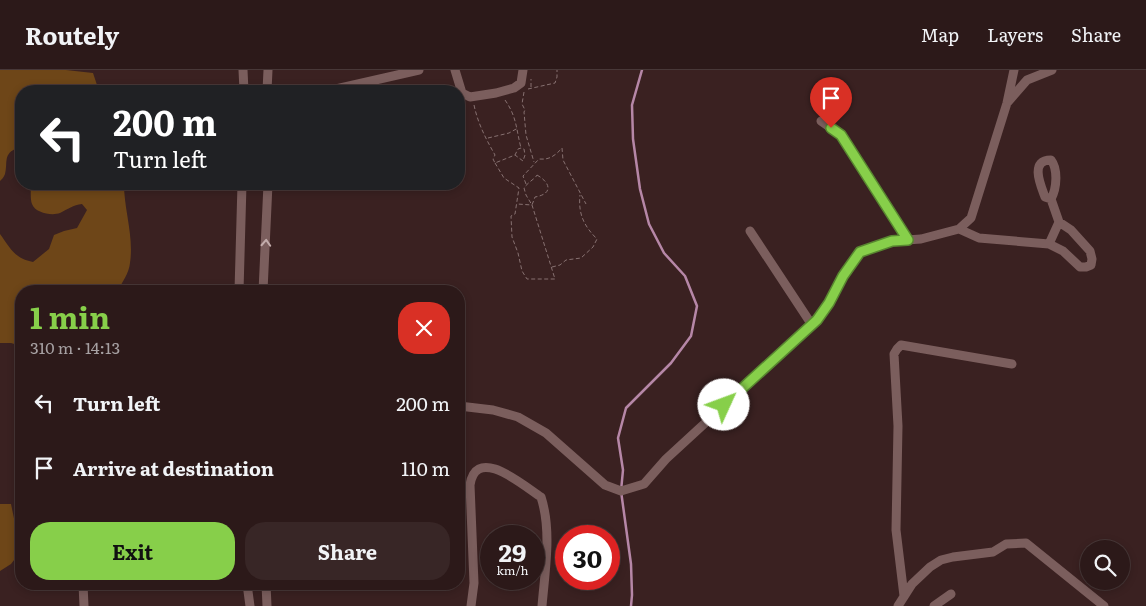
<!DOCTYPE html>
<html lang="en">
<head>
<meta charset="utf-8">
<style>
	:root { --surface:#2c1919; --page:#382626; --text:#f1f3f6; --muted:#a6a0a2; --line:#483838; --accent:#87cf4a }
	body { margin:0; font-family:Literata,serif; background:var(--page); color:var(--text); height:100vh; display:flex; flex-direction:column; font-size:19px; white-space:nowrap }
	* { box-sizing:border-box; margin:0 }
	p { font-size:16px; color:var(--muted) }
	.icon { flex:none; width:28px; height:28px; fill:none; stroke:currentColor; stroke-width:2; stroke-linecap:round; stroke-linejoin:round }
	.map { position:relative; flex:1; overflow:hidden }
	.side { position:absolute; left:15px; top:215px; width:450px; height:305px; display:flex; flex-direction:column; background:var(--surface); border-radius:20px; box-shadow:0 2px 8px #0003,0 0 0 1px var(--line) }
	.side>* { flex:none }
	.banner { position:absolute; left:15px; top:15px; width:450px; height:105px; border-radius:20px; box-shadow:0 2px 8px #0003,0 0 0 1px var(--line); background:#202124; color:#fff; overflow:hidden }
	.fabs { position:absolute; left:1080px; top:470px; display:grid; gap:10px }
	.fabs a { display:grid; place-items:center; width:50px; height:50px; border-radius:50%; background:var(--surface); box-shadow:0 2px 8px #0003,0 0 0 1px var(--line); font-size:25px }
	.speed { position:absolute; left:480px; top:455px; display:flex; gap:10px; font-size:25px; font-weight:700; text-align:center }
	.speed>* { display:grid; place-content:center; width:65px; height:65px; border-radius:50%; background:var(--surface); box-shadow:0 2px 8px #0003,0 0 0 1px var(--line); line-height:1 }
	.speed small { font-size:12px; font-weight:400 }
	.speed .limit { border:8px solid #d22; background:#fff; color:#111 }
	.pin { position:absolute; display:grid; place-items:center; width:42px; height:42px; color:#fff; margin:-51px -21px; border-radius:50% 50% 50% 0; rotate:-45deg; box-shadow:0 0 5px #0007 }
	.pin .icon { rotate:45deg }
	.me { position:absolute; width:55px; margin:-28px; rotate:47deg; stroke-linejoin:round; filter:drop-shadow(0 0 4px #0008) }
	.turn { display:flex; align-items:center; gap:18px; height:105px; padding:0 15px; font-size:22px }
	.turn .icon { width:65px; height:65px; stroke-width:2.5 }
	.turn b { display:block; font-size:35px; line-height:42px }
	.round { display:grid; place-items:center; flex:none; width:52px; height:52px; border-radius:20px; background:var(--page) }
	.head { display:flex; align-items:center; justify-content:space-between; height:85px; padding:0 15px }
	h1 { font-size:30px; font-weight:700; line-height:38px; color:var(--accent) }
	.action { display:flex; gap:10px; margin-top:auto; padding:10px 15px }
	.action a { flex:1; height:58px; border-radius:20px; background:var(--accent); color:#111; font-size:20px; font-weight:700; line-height:58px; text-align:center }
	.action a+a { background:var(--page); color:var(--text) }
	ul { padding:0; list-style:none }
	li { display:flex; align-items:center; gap:15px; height:65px; padding:0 15px }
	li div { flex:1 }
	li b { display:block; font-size:19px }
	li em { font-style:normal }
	header { display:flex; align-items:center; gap:30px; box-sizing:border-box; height:70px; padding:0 25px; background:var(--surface); border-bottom:1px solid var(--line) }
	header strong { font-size:24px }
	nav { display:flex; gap:28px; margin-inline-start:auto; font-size:18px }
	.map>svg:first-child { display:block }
	.forest { fill:#6e4618 }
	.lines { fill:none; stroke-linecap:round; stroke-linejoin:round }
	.stream { stroke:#b687a7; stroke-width:2.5 }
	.path { stroke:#877171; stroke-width:1; stroke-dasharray:4 2.5; stroke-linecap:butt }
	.minor { stroke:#7b5e5d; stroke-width:9 }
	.oneway { stroke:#c3adac }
	.route-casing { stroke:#588730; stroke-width:12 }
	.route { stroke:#87cf4a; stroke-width:9 }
</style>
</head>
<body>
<header>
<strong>Routely</strong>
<nav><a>Map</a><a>Layers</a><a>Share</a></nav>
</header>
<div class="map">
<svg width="1146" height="536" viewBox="0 0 1146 536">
	<rect width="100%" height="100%" fill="#3a2121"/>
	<path class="forest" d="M 0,0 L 66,0 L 93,3 L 99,21 L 21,21 L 21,81 L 15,79 C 3,85 8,93 5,104 C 4,107 2,109 0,111 Z
		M 31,114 L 124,114 C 124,140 134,166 130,193 C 129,203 122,213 117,221 L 21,221 L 21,276 L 11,273 L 0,273 L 0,164 C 11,179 14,188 33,192 L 49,179 L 54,165 L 64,161 L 77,158 L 87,140 L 82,134 C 73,135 68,139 60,143 C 52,146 35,143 32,134 C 30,129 31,119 31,114 Z
		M 0,434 L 11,434 L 16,458 L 21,463 L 21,481 L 11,494 L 0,501 Z"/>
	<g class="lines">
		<path class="stream" d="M 631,536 L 632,525 L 631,494 L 621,421 L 623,400 L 618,368 L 626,338 L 671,293 L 691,266 L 697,236 L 685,206 L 664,183 L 649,154 L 640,119 L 633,69 L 632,35 L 642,0"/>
		<path class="path" d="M 531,17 L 531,9
			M 528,19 L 555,13 L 557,7 L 557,0
			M 524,22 L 522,34 L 525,40 L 524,42 L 526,65 L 534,92
			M 505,30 C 517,47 516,59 521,78
			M 474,35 C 478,54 486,69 495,85 L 493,89 L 495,93 L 515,85 L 518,79 L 521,78 L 524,79 L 525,85 L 523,91 L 515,85
			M 488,68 L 509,63 L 518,58
			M 495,93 L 504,108 L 519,118 L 515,144 L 511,146 L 512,167 L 518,183 L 522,201 L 527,209 L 555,209 L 532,135 L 517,134
			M 537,105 C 551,113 553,124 535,127 L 532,135 L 526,125 L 524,118 C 528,112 535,109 537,105 Z
			M 526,114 L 523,106 L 539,89 C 549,90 555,86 562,78 L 563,90 L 586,134
			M 552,197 L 560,195 L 566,190 L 581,188 L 593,177 L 597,169 C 584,156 578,144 580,125"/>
		<path class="minor" d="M 243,0 L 244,21
			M 455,0 L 462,23 L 470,27 L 496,23 L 514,18 L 521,13 L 523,0
			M 267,21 L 268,0
			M 327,21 L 419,0
			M 1007,33 L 1027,10 L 1052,0
			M 821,51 L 841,65 L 908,170
			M 959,159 L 979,168 L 1049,174 L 1063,181 L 1080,197 L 1086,197 L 1091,195 L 1092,189 L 1090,181 L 1071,160 L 1059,152 L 1051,129 L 1045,127 C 1041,116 1029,90 1051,90 C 1058,99 1057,118 1051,129
			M 750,161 L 812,255
			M 1049,174 L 1059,152
			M 239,221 L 242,114
			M 263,221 L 268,114
			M 459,336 L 493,340 L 518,347 L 546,363 L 605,415 L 621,421 L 644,414 L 666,389 L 817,250 L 829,233 L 843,206 L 860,182 L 892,171 L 921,169 L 959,159 L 971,148 L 1007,33 L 1014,0
			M 83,514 L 84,536
			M 247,514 L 250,536
			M 266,514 L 267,536
			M 904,526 L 896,460 L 898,356 L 894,284 L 897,279 L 901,275 L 1012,294
			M 471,536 L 474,513 L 470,415 C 476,374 524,416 541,427 C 552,461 545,500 542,536
			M 898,536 L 912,514 L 930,497 L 941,490 L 953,487 L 993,482 L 1006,474 L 1026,473 L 1104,536
			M 934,536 L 951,524"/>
	</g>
	<defs><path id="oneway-chevron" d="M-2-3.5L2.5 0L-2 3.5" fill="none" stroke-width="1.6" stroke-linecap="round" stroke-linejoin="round" transform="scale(1.25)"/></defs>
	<use class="oneway" href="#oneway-chevron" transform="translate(266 173) rotate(-87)"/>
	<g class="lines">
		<defs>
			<path id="route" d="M 724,335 L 817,250 L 829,233 L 843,206 L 860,182 L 892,171 L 908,170 L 841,65 L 831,58"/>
		</defs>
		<use href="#route" class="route-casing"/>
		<use href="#route" class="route"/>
	</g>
</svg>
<div class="fabs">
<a><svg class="icon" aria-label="search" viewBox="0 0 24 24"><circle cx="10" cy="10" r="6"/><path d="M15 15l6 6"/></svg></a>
</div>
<div class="speed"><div>29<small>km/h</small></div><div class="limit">30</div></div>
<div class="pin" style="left:831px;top:58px;background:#d93025"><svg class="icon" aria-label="arrive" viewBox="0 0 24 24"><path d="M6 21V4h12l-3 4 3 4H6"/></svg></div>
<svg class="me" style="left:724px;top:335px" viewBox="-20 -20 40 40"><circle r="19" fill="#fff"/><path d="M0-13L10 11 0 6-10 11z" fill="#87cf4a"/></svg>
<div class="banner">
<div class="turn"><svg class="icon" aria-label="left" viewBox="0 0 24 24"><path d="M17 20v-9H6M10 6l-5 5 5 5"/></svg><div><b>200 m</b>Turn left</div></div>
</div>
<section class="side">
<div class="head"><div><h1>1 min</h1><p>310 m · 14:13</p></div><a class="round" style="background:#d93025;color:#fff"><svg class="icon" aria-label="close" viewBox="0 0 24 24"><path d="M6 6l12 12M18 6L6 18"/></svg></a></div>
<ul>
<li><svg class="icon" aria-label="left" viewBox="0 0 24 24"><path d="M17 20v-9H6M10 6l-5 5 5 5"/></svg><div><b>Turn left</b></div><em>200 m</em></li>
<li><svg class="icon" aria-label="arrive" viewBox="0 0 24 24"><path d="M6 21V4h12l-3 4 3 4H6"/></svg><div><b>Arrive at destination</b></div><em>110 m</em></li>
</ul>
<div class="action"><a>Exit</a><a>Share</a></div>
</section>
</div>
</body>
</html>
